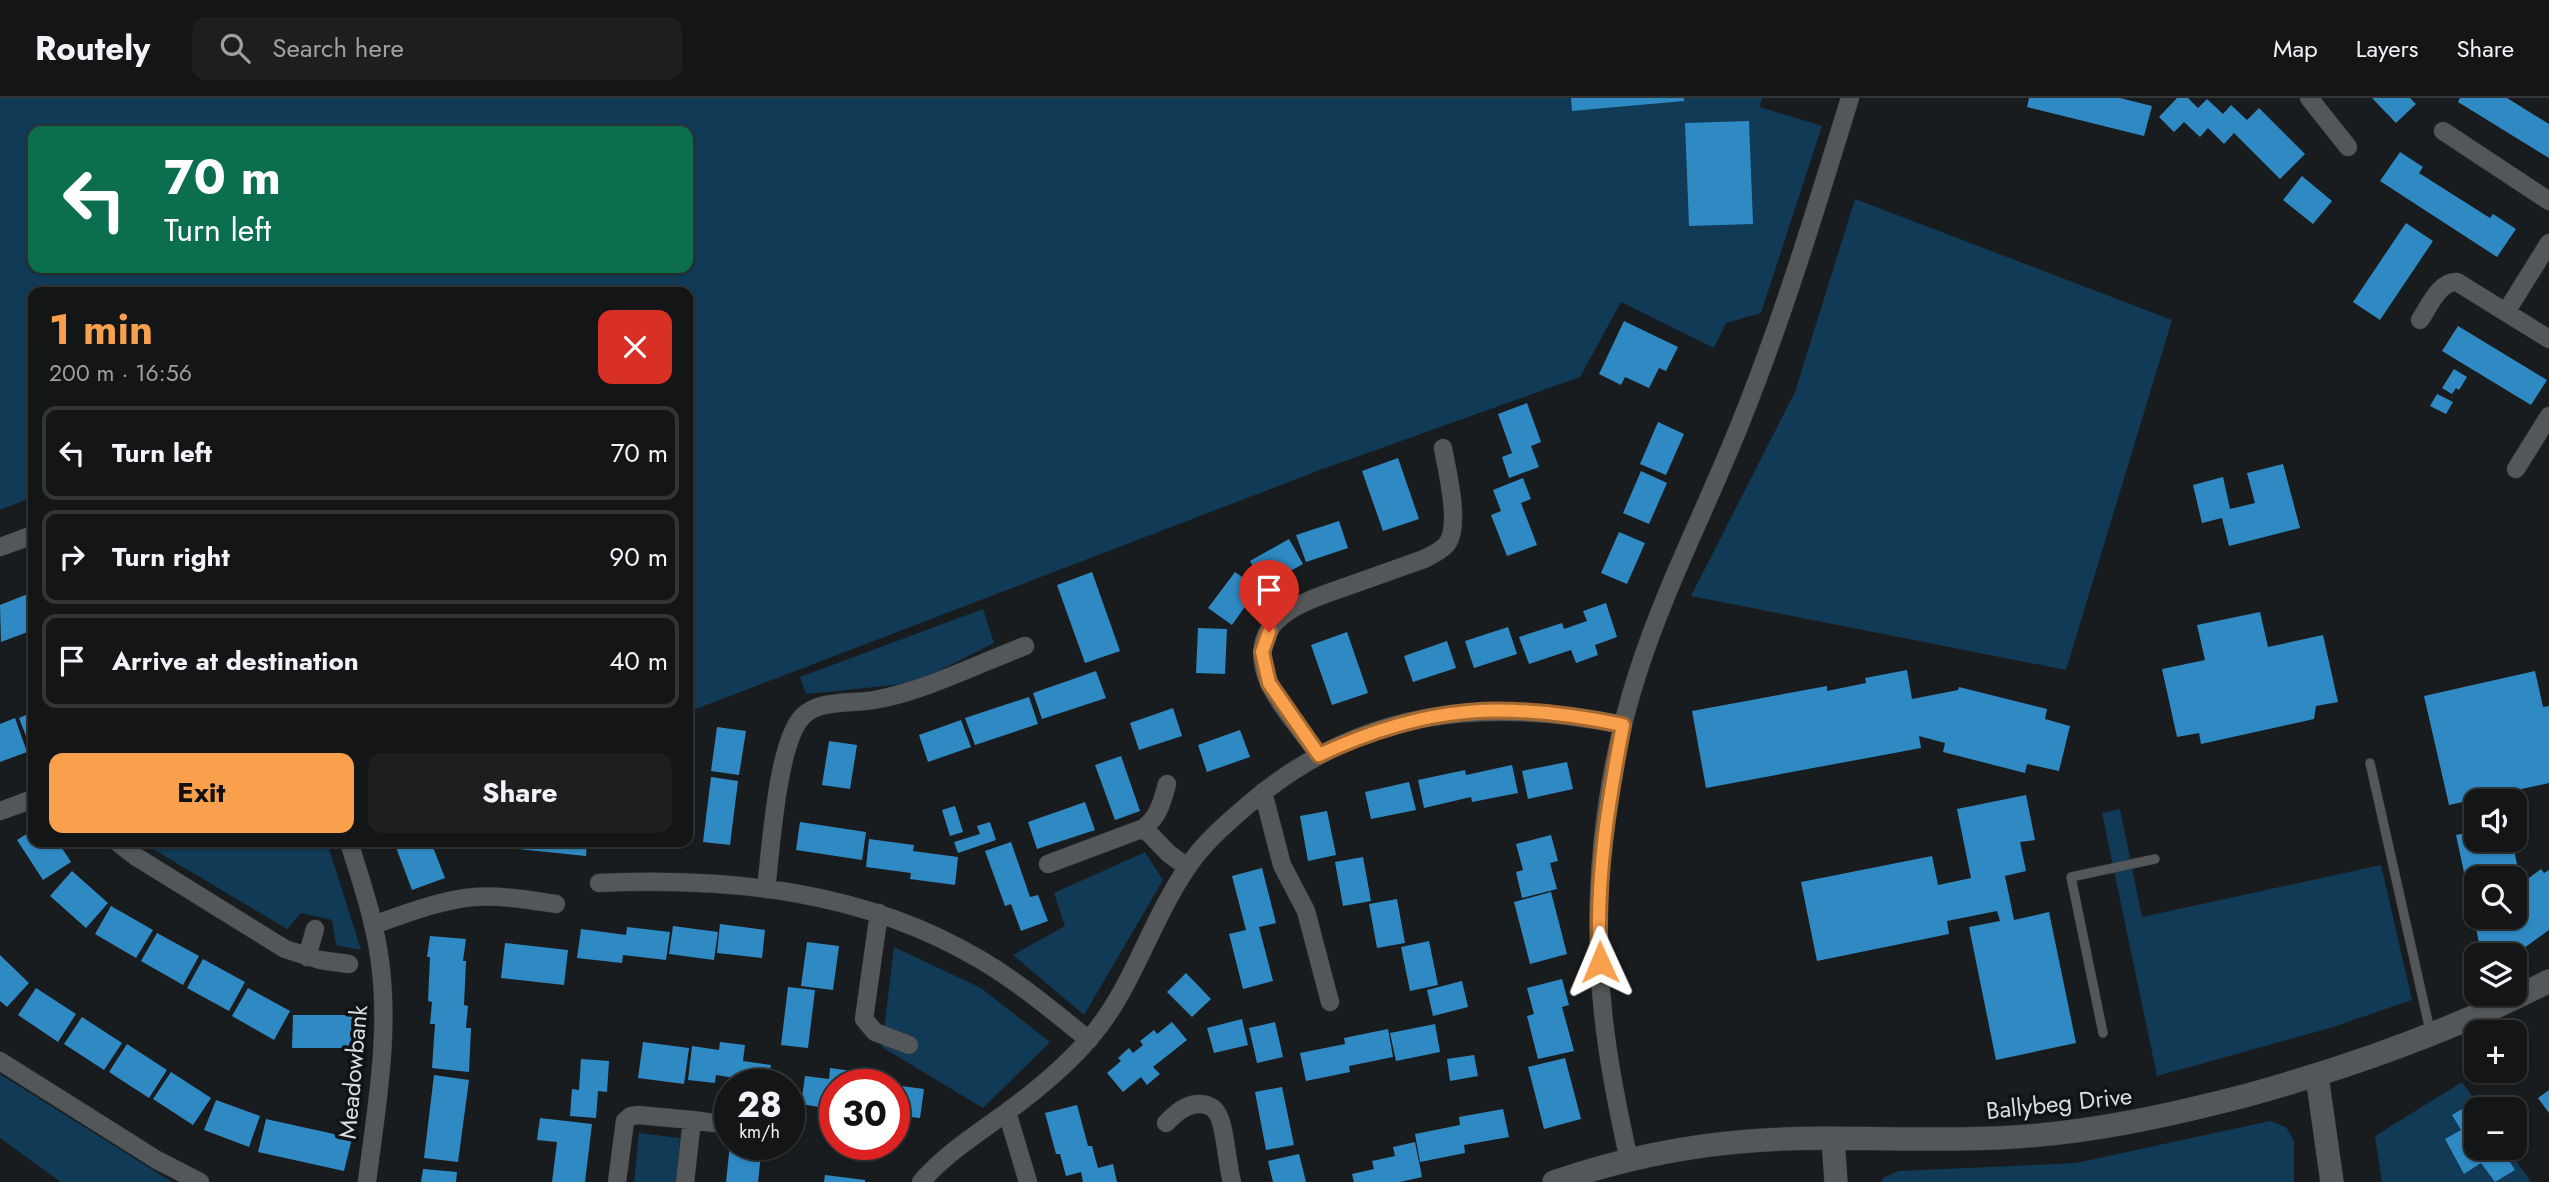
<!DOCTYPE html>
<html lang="en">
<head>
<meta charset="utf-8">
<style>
	:root { --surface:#131516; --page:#1c1e1f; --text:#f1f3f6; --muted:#9d9fa1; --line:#323435; --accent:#f9a04c }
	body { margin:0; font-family:Jost,sans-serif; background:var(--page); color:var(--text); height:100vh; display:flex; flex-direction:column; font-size:26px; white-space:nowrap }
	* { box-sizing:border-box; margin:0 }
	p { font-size:23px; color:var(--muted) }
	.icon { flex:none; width:38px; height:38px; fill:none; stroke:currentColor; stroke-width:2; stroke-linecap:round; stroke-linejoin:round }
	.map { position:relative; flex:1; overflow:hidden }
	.details { position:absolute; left:28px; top:189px; width:665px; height:560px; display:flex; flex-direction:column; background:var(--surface); border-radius:14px; box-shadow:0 2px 5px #0004,0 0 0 2px var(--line) }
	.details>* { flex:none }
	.guide { position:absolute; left:28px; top:28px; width:665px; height:147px; border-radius:14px; box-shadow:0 2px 5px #0004,0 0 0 2px var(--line); background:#0b6e4f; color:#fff; overflow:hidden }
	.controls { position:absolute; left:2464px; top:691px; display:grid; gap:14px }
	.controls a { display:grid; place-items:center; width:63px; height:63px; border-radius:14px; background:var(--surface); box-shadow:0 2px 5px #0004,0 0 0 2px var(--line); font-size:35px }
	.speed { position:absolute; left:714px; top:971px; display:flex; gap:14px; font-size:35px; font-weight:700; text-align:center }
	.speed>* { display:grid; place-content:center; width:91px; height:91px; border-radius:50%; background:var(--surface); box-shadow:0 2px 5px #0004,0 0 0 2px var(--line); line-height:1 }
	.speed small { font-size:18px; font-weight:400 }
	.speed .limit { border:10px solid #d22; background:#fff; color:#111 }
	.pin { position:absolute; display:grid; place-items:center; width:60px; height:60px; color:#fff; margin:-72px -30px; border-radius:50% 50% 50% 0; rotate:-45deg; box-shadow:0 0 7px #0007 }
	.pin .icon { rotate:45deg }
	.me { position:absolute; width:77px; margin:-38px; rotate:359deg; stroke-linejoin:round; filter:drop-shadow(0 0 5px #0008) }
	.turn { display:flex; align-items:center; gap:24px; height:147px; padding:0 21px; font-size:32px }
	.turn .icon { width:91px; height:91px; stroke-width:2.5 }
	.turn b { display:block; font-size:49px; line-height:60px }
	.round { display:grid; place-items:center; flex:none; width:74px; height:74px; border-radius:14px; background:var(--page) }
	.head { display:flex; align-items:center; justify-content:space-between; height:119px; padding:0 21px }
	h1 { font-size:42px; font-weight:700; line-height:52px; color:var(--accent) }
	.action { display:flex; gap:14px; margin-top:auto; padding:14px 21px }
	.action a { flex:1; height:80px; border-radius:14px; background:var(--accent); color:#111; font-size:28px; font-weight:700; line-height:80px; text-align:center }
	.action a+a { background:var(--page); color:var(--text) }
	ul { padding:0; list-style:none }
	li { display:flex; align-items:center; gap:21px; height:94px; margin:0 14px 10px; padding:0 7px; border:4px solid var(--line); border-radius:14px }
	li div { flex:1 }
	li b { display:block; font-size:26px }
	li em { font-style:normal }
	header { display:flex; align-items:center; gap:42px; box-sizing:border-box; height:98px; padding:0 35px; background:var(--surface); border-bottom:2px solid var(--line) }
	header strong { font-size:33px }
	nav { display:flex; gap:38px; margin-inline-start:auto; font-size:24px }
	.search { width:490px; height:63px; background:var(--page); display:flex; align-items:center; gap:18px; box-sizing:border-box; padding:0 24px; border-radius:14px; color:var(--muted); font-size:26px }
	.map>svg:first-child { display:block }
	.green { fill:#103a55; fill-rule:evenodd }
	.building { fill:#2f8ac4; fill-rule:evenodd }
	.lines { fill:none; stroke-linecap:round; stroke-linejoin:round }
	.service-casing { stroke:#343637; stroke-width:10 }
	.minor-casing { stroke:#343637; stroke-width:19 }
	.tertiary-casing { stroke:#343637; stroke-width:24 }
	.service { stroke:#545759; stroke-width:9 }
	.minor { stroke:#545759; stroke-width:18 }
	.tertiary { stroke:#545759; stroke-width:23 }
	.route-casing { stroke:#a26831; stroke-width:18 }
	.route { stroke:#f9a04c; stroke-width:12 }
	.labels { text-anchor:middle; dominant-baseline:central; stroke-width:7; stroke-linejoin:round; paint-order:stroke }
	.street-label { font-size:24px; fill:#dadcde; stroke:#101315 }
</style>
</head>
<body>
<header>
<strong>Routely</strong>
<div class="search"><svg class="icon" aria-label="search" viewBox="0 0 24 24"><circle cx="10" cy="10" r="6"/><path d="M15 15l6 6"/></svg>Search here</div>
<nav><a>Map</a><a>Layers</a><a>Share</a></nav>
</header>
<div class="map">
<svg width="2549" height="1084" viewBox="0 0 2549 1084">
	<rect width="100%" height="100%" fill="#191c1e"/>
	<path class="green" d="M 0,0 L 1762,0 L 1760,9 L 1822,28 L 1761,215 L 1726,225 L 1714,250 L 1621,204 L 1580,279 L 1320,372 L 688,614 L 688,194 L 33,194 L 33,399 L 0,412 ZM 33,33 L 688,33 L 688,170 L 33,170 Z
		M 1855,101 L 2172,222 L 2066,572 L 1691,498 L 1795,294 Z
		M 983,511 L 994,545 L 915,585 L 806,596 L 800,579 Z
		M 2120,711 L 2142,819 L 2381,767 L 2412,902 L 2330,930 L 2157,978 L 2102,715 Z
		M 141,744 L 327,744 L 361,852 L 336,847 L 332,822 L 301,815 L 287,831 Z
		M 1145,754 L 1163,782 L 1084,917 L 1013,857 L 1065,828 L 1054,795 Z
		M 894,849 L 981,890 L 1050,944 L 983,1010 L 882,949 Z
		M 0,976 L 172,1084 L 61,1084 L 0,1040 Z
		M 2462,984 L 2481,1011 L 2476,1012 L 2476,1050 L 2507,1050 L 2531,1084 L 2382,1084 L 2375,1038 Z
		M 2270,1023 L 2286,1029 L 2294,1043 L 2294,1084 L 1881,1084 L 1883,1080 L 1899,1073 L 2076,1065 Z
		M 639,1035 L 680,1040 L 676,1084 L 634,1084 Z"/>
	<path class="building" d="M 1571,0 L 1684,0 L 1684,3 L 1572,13 Z
		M 2029,0 L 2120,0 L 2152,8 L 2144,38 L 2027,9 Z
		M 2177,0 L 2188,0 L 2198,10 L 2207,1 L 2223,16 L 2231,7 L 2247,22 L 2259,10 L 2305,56 L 2280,81 L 2234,35 L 2224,46 L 2208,30 L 2200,39 L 2184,24 L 2174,34 L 2159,19 Z
		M 2372,0 L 2410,0 L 2416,6 L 2396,25 Z
		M 2460,0 L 2507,0 L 2549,26 L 2549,60 L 2458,4 Z
		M 1749,23 L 1753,126 L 1689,128 L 1685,25 Z
		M 2400,54 L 2423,69 L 2419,75 L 2490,120 L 2493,116 L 2516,131 L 2497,159 L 2380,83 Z
		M 2302,78 L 2332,103 L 2313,126 L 2283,102 Z
		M 2406,125 L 2433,143 L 2380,222 L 2353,204 Z
		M 1624,223 L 1678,249 L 1666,273 L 1659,270 L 1649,290 L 1625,279 L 1621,287 L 1599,276 Z
		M 2458,228 L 2547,282 L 2531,307 L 2442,253 Z
		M 2454,271 L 2467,279 L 2459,292 L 2456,290 L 2452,296 L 2442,290 Z
		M 2437,296 L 2453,304 L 2446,316 L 2430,308 Z
		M 1527,305 L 1541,344 L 1531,348 L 1539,369 L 1509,380 L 1502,359 L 1512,355 L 1498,316 Z
		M 1658,324 L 1684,336 L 1666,377 L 1640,366 Z
		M 1398,360 L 1419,421 L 1383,433 L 1362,373 Z
		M 2283,366 L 2300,430 L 2229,448 L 2222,420 L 2202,425 L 2193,387 L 2223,379 L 2230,411 L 2255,405 L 2247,375 Z
		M 1641,373 L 1667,385 L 1649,426 L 1623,415 Z
		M 1523,380 L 1531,401 L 1521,405 L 1537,447 L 1507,458 L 1491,417 L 1501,413 L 1493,392 Z
		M 1339,423 L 1348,450 L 1306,464 L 1296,437 Z
		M 1619,434 L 1645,445 L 1627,486 L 1601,475 Z
		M 1289,441 L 1303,466 L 1263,488 L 1250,463 Z
		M 1092,474 L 1120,553 L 1085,565 L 1057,487 Z
		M 1235,474 L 1258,490 L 1232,527 L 1208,510 Z
		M 33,494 L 33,532 L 1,544 L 0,507 Z
		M 1606,505 L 1617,539 L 1595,547 L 1598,557 L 1576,565 L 1571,552 L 1529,566 L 1519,539 L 1562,525 L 1564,531 L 1587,523 L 1583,513 Z
		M 2260,514 L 2268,549 L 2323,537 L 2338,604 L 2316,608 L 2314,621 L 2201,646 L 2199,635 L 2177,639 L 2162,571 L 2205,562 L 2197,527 Z
		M 1508,529 L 1517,556 L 1474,570 L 1465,543 Z
		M 1198,530 L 1227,531 L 1225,576 L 1196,575 Z
		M 1347,534 L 1368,595 L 1332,607 L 1311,547 Z
		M 1447,543 L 1456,570 L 1413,584 L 1404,558 Z
		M 1907,572 L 1912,601 L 1958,592 L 1959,589 L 2047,611 L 2045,621 L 2070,628 L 2059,673 L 2027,666 L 2025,675 L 1943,654 L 1945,645 L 1919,638 L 1921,650 L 1706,690 L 1692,613 L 1827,588 L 1827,593 L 1866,585 L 1865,580 Z
		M 1096,573 L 1106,600 L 1042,621 L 1033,595 Z
		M 2535,573 L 2543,609 L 2549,608 L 2549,685 L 2449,707 L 2424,598 Z
		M 1029,599 L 1038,626 L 975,647 L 965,620 Z
		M 1173,610 L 1182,638 L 1139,652 L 1130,625 Z
		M 33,614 L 33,656 L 19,620 Z
		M 15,620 L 27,654 L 0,664 L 0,626 Z
		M 961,622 L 971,649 L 928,664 L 919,637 Z
		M 717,629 L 746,633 L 739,677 L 711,673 Z
		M 1240,632 L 1250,659 L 1207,674 L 1198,647 Z
		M 829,643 L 857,647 L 850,691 L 822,687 Z
		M 1121,658 L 1140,713 L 1115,722 L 1095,667 Z
		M 1567,664 L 1573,691 L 1528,701 L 1522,673 Z
		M 1512,667 L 1518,695 L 1472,704 L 1471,699 L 1424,710 L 1418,682 L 1465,672 L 1466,677 Z
		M 711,679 L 738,683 L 730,747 L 703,744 Z
		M 1409,684 L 1416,712 L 1371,721 L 1365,694 Z
		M 2026,697 L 2035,742 L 2020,744 L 2026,773 L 2005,778 L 2014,822 L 2049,814 L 2076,945 L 1996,962 L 1969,829 L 2000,823 L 1997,813 L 1947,823 L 1949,836 L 1817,863 L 1801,784 L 1932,758 L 1938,787 L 1971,780 L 1957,711 Z
		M 1085,704 L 1095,732 L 1037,751 L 1028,724 Z
		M 955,708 L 963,734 L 950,738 L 942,712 Z
		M 1327,713 L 1336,757 L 1308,763 L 1300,718 Z
		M 800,724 L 866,734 L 862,762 L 796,752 Z
		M 990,724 L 996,742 L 958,755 L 954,744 L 980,736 L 977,728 Z
		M 33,732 L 33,744 L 58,744 L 71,764 L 43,782 L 17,742 Z
		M 2476,733 L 2476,742 L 2512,742 L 2521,786 L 2541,771 L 2544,775 L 2549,772 L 2549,832 L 2513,858 L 2484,858 L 2481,854 L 2456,737 ZM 2476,780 L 2515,780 L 2515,819 L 2476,819 Z
		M 1551,737 L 1558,763 L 1550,765 L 1557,791 L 1522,800 L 1516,774 L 1523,772 L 1516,746 Z
		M 869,741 L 914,747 L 913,753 L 958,759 L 955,787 L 910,781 L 911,775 L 866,769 Z
		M 394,744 L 431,744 L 445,780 L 412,792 Z
		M 478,744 L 587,744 L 586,758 L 478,747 Z
		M 1011,744 L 1030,799 L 1038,797 L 1048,823 L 1021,833 L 1011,806 L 1005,808 L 985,753 Z
		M 1363,759 L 1371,803 L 1343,808 L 1335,764 Z
		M 1262,770 L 1276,825 L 1259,829 L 1273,883 L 1243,891 L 1229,836 L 1246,832 L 1232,778 Z
		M 72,773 L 108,805 L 86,830 L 50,798 Z
		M 1551,794 L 1567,856 L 1530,866 L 1514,804 Z
		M 1397,801 L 1405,845 L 1377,850 L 1369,806 Z
		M 111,808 L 153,832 L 136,860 L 95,836 Z
		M 720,826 L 765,832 L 762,860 L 717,855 Z
		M 673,828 L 718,834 L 714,862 L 669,856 Z
		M 627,829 L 670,834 L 666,862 L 623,857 L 622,865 L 577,860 L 581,831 L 626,837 Z
		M 157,835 L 199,858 L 183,887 L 141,863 Z
		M 430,838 L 466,841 L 463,863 L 466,863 L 464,907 L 468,908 L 466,930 L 471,930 L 469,974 L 432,970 L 435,926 L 430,926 L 432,904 L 428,903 L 430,859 L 427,859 Z
		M 1429,843 L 1438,887 L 1410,893 L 1401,849 Z
		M 807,844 L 839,848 L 833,892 L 801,888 Z
		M 505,845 L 568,852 L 564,887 L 501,880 Z
		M 0,857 L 29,885 L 7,909 L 0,903 Z
		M 203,861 L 245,884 L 229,913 L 187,890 Z
		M 1186,875 L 1211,901 L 1192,919 L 1167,894 Z
		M 1562,881 L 1569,907 L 1562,909 L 1574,953 L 1538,961 L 1527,918 L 1534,916 L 1527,890 Z
		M 1462,883 L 1468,909 L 1433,918 L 1427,892 Z
		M 788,889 L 815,892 L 808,950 L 781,947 Z
		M 36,890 L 76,916 L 58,944 L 18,917 Z
		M 248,890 L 290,913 L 274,942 L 232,918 Z
		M 293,917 L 360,917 L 360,950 L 292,950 Z
		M 82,919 L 122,945 L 104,972 L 64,946 Z
		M 1242,921 L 1248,947 L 1214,955 L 1207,930 Z
		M 1172,924 L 1187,942 L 1153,969 L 1160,976 L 1147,987 L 1141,979 L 1123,994 L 1107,975 L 1121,963 L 1118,960 L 1129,950 L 1133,955 L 1143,947 L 1140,943 L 1154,932 L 1157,936 Z
		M 1275,924 L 1283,959 L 1257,965 L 1249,930 Z
		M 1435,926 L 1440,954 L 1396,963 L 1390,935 Z
		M 1388,931 L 1393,959 L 1349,968 L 1350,974 L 1306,983 L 1300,955 L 1345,946 L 1344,940 Z
		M 643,944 L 689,950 L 684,986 L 638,980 Z
		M 720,944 L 745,947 L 743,963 L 771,967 L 768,987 L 740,987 L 741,981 L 716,977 L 715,985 L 688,982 L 692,948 L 719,952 Z
		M 127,946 L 167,972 L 149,1000 L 109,974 Z
		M 1474,957 L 1478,978 L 1450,983 L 1447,961 Z
		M 1565,960 L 1581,1021 L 1544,1031 L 1528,969 Z
		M 581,961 L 609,963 L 607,994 L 598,993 L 596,1020 L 570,1018 L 572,991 L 579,992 Z
		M 830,970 L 875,976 L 873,987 L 835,987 L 835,1001 L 826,1000 L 825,1010 L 801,1006 L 805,978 L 829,981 Z
		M 171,974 L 211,1000 L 193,1027 L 153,1001 Z
		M 434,977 L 469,982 L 458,1064 L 424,1060 Z
		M 894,987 L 924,991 L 920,1020 L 894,1017 Z
		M 1282,989 L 1294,1047 L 1266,1052 L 1255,994 Z
		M 2549,992 L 2549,1015 L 2538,1000 Z
		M 216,1002 L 260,1018 L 249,1049 L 204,1032 Z
		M 2472,1005 L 2476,1012 L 2476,1050 L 2501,1050 L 2515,1072 L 2495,1084 L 2481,1065 L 2464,1076 L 2445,1041 L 2461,1032 L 2452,1017 Z
		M 1077,1007 L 1088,1048 L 1092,1048 L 1098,1070 L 1113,1066 L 1117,1084 L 1083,1084 L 1081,1074 L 1066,1078 L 1060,1056 L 1056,1056 L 1045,1015 Z
		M 1503,1011 L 1509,1039 L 1464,1047 L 1465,1055 L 1420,1064 L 1415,1036 L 1460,1027 L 1459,1019 Z
		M 540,1020 L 592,1026 L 585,1084 L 552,1084 L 557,1044 L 537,1042 Z
		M 266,1021 L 352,1040 L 344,1073 L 258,1054 Z
		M 1415,1044 L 1422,1079 L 1400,1084 L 1354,1084 L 1352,1076 L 1374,1071 L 1372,1063 L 1395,1058 L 1393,1049 Z
		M 730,1046 L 762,1046 L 758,1084 L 726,1084 Z
		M 1299,1056 L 1306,1084 L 1273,1084 L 1268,1063 Z
		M 423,1071 L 457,1074 L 456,1084 L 421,1084 Z
		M 825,1077 L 865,1082 L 865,1084 L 824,1084 Z"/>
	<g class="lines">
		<defs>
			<path id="service" d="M 2370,665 L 2431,937
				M 2103,935 L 2071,779 L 2155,761"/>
			<path id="minor" d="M 2309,0 L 2348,49
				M 2443,33 L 2549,103
				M 2506,214 L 2549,145
				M 2420,222 C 2429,209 2439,183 2457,184 L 2549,241
				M 2516,371 L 2549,318
				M 0,449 L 33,437
				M 1319,657 C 1303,634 1274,602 1266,577 C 1247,519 1306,503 1348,488 C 1373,479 1398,470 1424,461 C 1432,457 1441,453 1447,446 C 1461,427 1447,373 1443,350
				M 1263,694 L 1282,767 L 1306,813 L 1330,904
				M 0,713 L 33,701
				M 1144,730 L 1168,755 L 1187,769
				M 117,744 L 135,758 L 285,851 L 320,862 L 349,866
				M 349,744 C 361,783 375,823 380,864 C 390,937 376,1011 367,1084
				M 1048,766 L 1144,730 C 1159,718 1162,704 1167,686
				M 599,785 C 732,779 865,793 981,862 C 1020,885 1054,914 1089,942
				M 766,791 C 771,751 777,646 802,619 C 819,601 851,606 874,602 C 922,594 978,566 1025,548
				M 879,815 L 864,921 L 875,934 L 909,947
				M 373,827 C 405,816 440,802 474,799 C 501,797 529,802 556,806
				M 307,859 L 315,831
				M 0,963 L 157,1062 L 200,1084
				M 1007,1014 L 1028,1084
				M 692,1022 L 730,1027
				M 1166,1025 C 1175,1016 1184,1007 1198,1006 C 1205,1006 1213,1008 1217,1015 C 1225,1025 1227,1068 1232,1084
				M 1629,1062 C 1618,1013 1608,964 1603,914 C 1591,801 1603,682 1638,574 C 1667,484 1712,399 1746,311 C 1786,210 1818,104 1850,0
				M 617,1084 L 625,1023 L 631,1018 L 638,1017 L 692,1022 L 685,1084
				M 921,1084 C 945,1056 977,1036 1007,1014 C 1037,992 1066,968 1090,940 C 1133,890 1150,824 1187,770 C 1203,745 1227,725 1249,706 C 1361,610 1484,599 1623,627"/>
			<path id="tertiary" d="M 2317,978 L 2332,1084
				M 1833,1041 L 1836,1084
				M 1554,1084 C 1618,1062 1683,1048 1750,1043 C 1838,1036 1927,1045 2014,1039 C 2095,1034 2171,1017 2248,997 C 2353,968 2452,933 2549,883"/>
		</defs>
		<use href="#service" class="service-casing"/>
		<use href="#minor" class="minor-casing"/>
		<use href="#tertiary" class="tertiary-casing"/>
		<use href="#service" class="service"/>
		<use href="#minor" class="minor"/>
		<use href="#tertiary" class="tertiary"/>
	</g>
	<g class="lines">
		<defs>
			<path id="route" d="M 1269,534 L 1262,554 L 1269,585 L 1319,657 C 1428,606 1506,603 1623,627 C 1608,705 1595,784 1600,864"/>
		</defs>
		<use href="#route" class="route-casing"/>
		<use href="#route" class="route"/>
	</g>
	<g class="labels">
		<g class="street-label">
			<text transform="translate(353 974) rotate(-85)">Meadowbank</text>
			<text transform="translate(2059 1005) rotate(-6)">Ballybeg Drive</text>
		</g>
	</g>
</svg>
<div class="controls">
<a><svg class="icon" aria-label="sound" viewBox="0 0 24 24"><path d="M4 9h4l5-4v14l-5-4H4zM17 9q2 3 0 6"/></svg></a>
<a><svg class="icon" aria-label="search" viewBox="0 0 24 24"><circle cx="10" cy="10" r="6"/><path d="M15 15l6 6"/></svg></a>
<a><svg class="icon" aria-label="layers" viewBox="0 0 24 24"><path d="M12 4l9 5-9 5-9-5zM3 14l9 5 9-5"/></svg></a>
<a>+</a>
<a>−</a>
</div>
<div class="speed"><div>28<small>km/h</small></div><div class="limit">30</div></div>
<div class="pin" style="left:1269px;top:534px;background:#d93025"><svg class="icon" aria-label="arrive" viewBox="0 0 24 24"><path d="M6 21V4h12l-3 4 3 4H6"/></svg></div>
<svg class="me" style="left:1600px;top:864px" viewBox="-20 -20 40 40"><path d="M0-17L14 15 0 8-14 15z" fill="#f9a04c" stroke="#fff" stroke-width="4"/></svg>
<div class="guide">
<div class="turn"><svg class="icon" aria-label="left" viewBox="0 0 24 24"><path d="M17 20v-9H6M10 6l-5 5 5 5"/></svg><div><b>70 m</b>Turn left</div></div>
</div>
<section class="details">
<div class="head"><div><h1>1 min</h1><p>200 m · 16:56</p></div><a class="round" style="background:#d93025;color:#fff"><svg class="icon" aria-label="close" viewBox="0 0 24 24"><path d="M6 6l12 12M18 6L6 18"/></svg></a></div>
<ul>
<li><svg class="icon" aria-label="left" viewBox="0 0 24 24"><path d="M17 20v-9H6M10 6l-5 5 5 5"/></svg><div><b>Turn left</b></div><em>70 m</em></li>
<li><svg class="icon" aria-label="right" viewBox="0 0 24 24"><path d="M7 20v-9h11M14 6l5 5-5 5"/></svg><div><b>Turn right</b></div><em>90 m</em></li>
<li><svg class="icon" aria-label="arrive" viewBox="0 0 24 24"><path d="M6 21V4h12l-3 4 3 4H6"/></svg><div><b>Arrive at destination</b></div><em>40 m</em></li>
</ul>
<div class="action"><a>Exit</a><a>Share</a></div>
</section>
</div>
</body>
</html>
